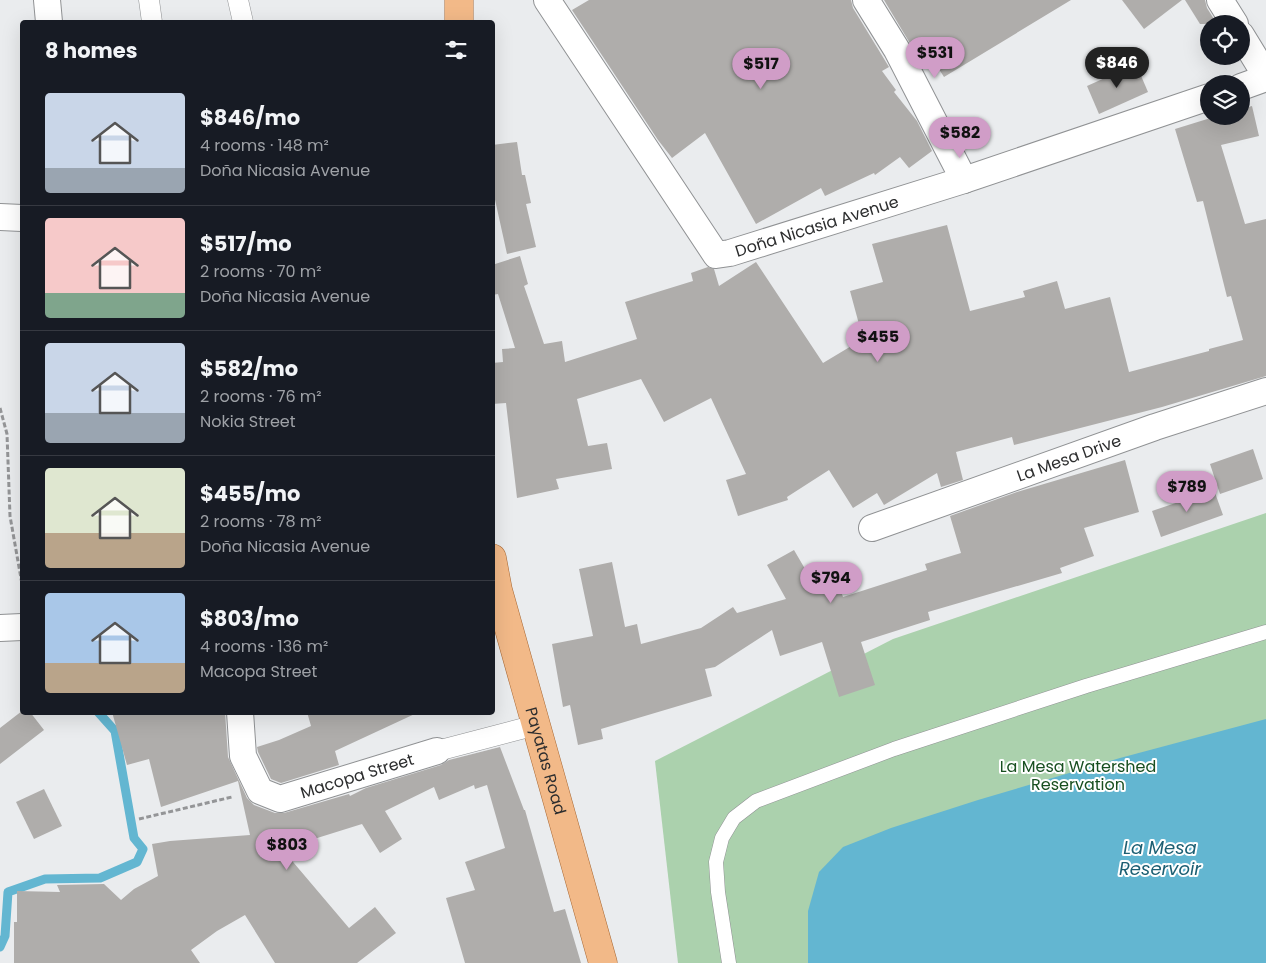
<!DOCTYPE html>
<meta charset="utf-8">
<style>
body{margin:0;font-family:Poppins,sans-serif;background:#20242c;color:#f1f3f6;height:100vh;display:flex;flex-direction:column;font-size:19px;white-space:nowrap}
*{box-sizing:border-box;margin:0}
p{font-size:16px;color:#9ea1a6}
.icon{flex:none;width:28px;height:28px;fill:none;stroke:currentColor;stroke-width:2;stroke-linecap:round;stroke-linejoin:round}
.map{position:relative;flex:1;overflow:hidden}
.details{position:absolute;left:20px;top:20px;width:475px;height:695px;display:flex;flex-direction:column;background:#171b24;border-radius:5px;box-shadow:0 5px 20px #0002}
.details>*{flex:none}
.controls{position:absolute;left:1200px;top:15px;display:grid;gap:10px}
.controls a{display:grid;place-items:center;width:50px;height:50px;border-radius:50%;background:#171b24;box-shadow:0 5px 20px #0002;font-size:25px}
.price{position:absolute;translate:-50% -42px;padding:0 11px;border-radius:18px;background:#d09dc7;color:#111;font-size:16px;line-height:32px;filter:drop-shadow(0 1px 2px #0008)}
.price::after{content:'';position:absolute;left:50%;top:30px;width:15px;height:11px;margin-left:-8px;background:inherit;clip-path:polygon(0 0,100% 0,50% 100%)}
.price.active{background:#222;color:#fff}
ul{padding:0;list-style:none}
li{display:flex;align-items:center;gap:15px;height:125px;padding:0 25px}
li+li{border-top:1px solid #363941}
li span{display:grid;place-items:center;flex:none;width:140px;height:100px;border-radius:5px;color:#555}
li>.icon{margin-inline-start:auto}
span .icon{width:60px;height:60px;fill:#fffc;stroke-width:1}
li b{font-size:21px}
h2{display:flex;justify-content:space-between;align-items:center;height:60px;padding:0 25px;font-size:21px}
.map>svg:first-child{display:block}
.green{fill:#abd1ad}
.water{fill:#63b6d1}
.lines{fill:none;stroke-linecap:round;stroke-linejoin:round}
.stream{stroke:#63b6d1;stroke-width:9}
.building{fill:#afadab}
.service-casing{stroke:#909294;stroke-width:15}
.pedestrian-casing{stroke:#909294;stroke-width:21}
.minor-casing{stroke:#909294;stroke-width:28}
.primary-casing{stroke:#a86935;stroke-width:29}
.path{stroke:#949597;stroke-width:3;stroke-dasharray:5 2.5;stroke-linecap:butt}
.service{stroke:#fff;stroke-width:14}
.pedestrian{stroke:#fff;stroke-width:20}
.minor{stroke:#fff;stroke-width:26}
.primary{stroke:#f2b988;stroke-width:28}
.labels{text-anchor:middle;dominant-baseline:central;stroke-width:4;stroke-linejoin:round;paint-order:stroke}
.street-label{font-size:16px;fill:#2c2d2e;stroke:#fff}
.park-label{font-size:16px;fill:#184f20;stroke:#fff}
.water-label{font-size:18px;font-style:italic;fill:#1c5f73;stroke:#fff}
</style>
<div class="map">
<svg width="1266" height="963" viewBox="0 0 1266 963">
<rect width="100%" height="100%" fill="#eaecee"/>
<path class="green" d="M 1266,513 L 1266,963 L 678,963 L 655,761 L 893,639 Z"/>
<path class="water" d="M 1266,719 L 1266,963 L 808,963 L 808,911 L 819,872 L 843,847 L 891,828 L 978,800 L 1120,758 Z"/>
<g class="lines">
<path class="stream" d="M 0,947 L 5,936 L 8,892 L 45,879 L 100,878 L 137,862 L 143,849 L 134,838 L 115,731 L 98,712"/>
</g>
<g class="building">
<path d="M 589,0 L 851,0 L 853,8 L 889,67 L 882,71 L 896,90 L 894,92 L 917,121 L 932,151 L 909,168 L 900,157 L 875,175 L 874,173 L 825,196 L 821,188 L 756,224 L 705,133 L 672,158 L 658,140 L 572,10 Z"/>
<path d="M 884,0 L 1071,0 L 944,77 L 923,44 L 914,50 Z"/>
<path d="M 1122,0 L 1182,0 L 1144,29 Z"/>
<path d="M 1185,0 L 1205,0 L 1207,8 L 1217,24 L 1200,24 Z"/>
<path d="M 1136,64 L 1148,92 L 1099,114 L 1087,86 Z"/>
<path d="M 1252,106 L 1259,136 L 1221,145 L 1245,224 L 1266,219 L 1266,376 L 1162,407 L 1014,445 L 1012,437 L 956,452 L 963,480 L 941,487 L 937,473 L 884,505 L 877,493 L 853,508 L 829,470 L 787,497 L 788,500 L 738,516 L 726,480 L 746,474 L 711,398 L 664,422 L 641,379 L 577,399 L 588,446 L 607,443 L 612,469 L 556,479 L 559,489 L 517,498 L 506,403 L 492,404 L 492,363 L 503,362 L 502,349 L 515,348 L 498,294 L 492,295 L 492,265 L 520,256 L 528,284 L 524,286 L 544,344 L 562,341 L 565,362 L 637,339 L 625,302 L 693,281 L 691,273 L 708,267 L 714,269 L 719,286 L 756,262 L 823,363 L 863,339 L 850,291 L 883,282 L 872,244 L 947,225 L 970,311 L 1025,297 L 1023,291 L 1057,281 L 1065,309 L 1110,297 L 1129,372 L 1209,351 L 1209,349 L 1243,340 L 1231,296 L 1227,297 L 1203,201 L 1197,202 L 1175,129 L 1217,116 L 1241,116 L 1241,109 Z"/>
<path d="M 517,142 L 522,175 L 525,175 L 531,203 L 526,204 L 536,247 L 507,254 L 492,186 L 492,145 Z"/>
<path d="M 1253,449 L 1263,479 L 1220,494 L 1210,464 Z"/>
<path d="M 1125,460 L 1139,512 L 1084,528 L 1094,556 L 1060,568 L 1062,573 L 928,612 L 930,620 L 861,642 L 875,685 L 839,697 L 822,642 L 780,656 L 772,630 L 715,667 L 705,669 L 712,696 L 601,729 L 603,739 L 578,745 L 570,705 L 563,707 L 552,644 L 593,636 L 579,569 L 612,562 L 625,627 L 637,624 L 641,644 L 701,628 L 733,607 L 737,613 L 786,599 L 767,565 L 794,550 L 815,586 L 837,580 L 843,597 L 927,570 L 925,564 L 961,553 L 950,516 L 1017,492 Z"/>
<path d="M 1214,490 L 1223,515 L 1161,537 L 1152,511 Z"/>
<path d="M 22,711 L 22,712 L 30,712 L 44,730 L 0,764 L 0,728 Z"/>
<path d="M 112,712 L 225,712 L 228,757 L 247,798 L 254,805 L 275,813 L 284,813 L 349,794 L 350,796 L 366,788 L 441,765 L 449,760 L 500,747 L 524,810 L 525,810 L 554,912 L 565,909 L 581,963 L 465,963 L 446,898 L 475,890 L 465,862 L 505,848 L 487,785 L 475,789 L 474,785 L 439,800 L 434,787 L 385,811 L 402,839 L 380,853 L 362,824 L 282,849 L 349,928 L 375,907 L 396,933 L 357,963 L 275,963 L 245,915 L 217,931 L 191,950 L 200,963 L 14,963 L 14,922 L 17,922 L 17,891 L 60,892 L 57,885 L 104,884 L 121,900 L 134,889 L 158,876 L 152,844 L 170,841 L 250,835 L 238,781 L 161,807 L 149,759 L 127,765 Z"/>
<path d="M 307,712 L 419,712 L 335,751 L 339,765 L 281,783 L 271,779 L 258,752 L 257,747 L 279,740 L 311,726 Z"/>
<path d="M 44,789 L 62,826 L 34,839 L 16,802 Z"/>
</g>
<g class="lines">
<defs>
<path id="service" d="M 729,963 L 718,892 L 716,862 L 722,838 L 734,818 L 756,801 L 894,749 L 1086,686 L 1266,632"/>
<g id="pedestrian">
<path d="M 149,0 L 152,22"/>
<path d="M 238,0 L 243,22"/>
<path d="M 437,751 L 536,725"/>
</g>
<g id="minor">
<path d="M 47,0 L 49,22"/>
<path id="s1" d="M 547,0 L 716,255 L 730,253 L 964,180 L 1209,97"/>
<path d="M 866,0 L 897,50 L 964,180"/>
<path d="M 1220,0 L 1235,24"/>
<path d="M 1241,35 L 1266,76"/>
<path d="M 1241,87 L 1266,78"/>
<path d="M 0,217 L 22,218"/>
<path id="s2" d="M 872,528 L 1155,427 L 1266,391"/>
<path d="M 0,628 L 22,627"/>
<path id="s3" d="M 240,712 L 243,756 L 260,791 L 280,799 L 437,751"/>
</g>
<g id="primary">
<path d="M 459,0 L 459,22"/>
<path id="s4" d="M 492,558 L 498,590 L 603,963"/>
</g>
</defs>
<use href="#service" class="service-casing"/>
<use href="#pedestrian" class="pedestrian-casing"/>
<use href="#minor" class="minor-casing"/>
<use href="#primary" class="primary-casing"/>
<g class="path">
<path d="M 0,408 L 7,434 L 10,516 L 22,584"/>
<path d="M 139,819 L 232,797"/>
</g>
<use href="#service" class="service"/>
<use href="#pedestrian" class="pedestrian"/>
<use href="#minor" class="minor"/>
<use href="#primary" class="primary"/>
</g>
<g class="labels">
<g class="street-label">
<text stroke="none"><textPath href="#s1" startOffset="411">Doña Nicasia Avenue</textPath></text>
<text stroke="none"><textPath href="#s2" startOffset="209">La Mesa Drive</textPath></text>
<text stroke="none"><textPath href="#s4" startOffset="210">Payatas Road</textPath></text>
<text stroke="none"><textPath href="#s3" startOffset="185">Macopa Street</textPath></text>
</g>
<g class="park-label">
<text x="1078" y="766">La Mesa Watershed<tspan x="1078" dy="18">Reservation</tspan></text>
</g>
<g class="water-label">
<text x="1160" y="847">La Mesa<tspan x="1160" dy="21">Reservoir</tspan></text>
</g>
</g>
</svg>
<div class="controls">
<a><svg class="icon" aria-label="locate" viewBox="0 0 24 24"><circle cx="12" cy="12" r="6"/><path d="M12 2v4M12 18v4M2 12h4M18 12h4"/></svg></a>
<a><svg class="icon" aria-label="layers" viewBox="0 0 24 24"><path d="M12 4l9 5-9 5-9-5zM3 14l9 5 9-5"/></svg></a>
</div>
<b class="price" style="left:935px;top:79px">$531</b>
<b class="price active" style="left:1117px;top:89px">$846</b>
<b class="price" style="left:761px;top:90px">$517</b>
<b class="price" style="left:960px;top:159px">$582</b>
<b class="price" style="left:878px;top:363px">$455</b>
<b class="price" style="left:1187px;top:513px">$789</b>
<b class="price" style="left:831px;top:604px">$794</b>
<b class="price" style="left:287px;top:871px">$803</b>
<section class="details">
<h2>8 homes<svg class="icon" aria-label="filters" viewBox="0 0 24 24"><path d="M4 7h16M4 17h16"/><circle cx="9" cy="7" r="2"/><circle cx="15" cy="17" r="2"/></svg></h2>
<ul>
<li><span style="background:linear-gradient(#c9d6e8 75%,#9aa5b1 0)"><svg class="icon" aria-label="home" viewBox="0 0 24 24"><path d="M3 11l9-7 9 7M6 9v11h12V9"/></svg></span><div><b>$846/mo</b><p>4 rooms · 148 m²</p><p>Doña Nicasia Avenue</p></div></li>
<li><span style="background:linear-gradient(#f6c9c9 75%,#7fa58c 0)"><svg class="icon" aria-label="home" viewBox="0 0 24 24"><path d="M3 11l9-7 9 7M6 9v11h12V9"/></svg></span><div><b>$517/mo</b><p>2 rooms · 70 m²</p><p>Doña Nicasia Avenue</p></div></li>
<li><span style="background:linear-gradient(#c9d6e8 70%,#9aa5b1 0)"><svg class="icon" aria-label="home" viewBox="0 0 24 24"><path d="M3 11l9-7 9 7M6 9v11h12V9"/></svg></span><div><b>$582/mo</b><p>2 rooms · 76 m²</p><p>Nokia Street</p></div></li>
<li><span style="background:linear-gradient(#dfe7d0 65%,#b9a48a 0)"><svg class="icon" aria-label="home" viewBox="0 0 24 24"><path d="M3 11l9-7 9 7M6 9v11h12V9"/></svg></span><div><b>$455/mo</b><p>2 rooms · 78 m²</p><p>Doña Nicasia Avenue</p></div></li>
<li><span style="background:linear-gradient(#a9c7e8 70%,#b9a48a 0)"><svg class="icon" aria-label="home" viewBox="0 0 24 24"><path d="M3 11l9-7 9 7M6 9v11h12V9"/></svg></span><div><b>$803/mo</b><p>4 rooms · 136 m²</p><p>Macopa Street</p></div></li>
</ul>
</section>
</div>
